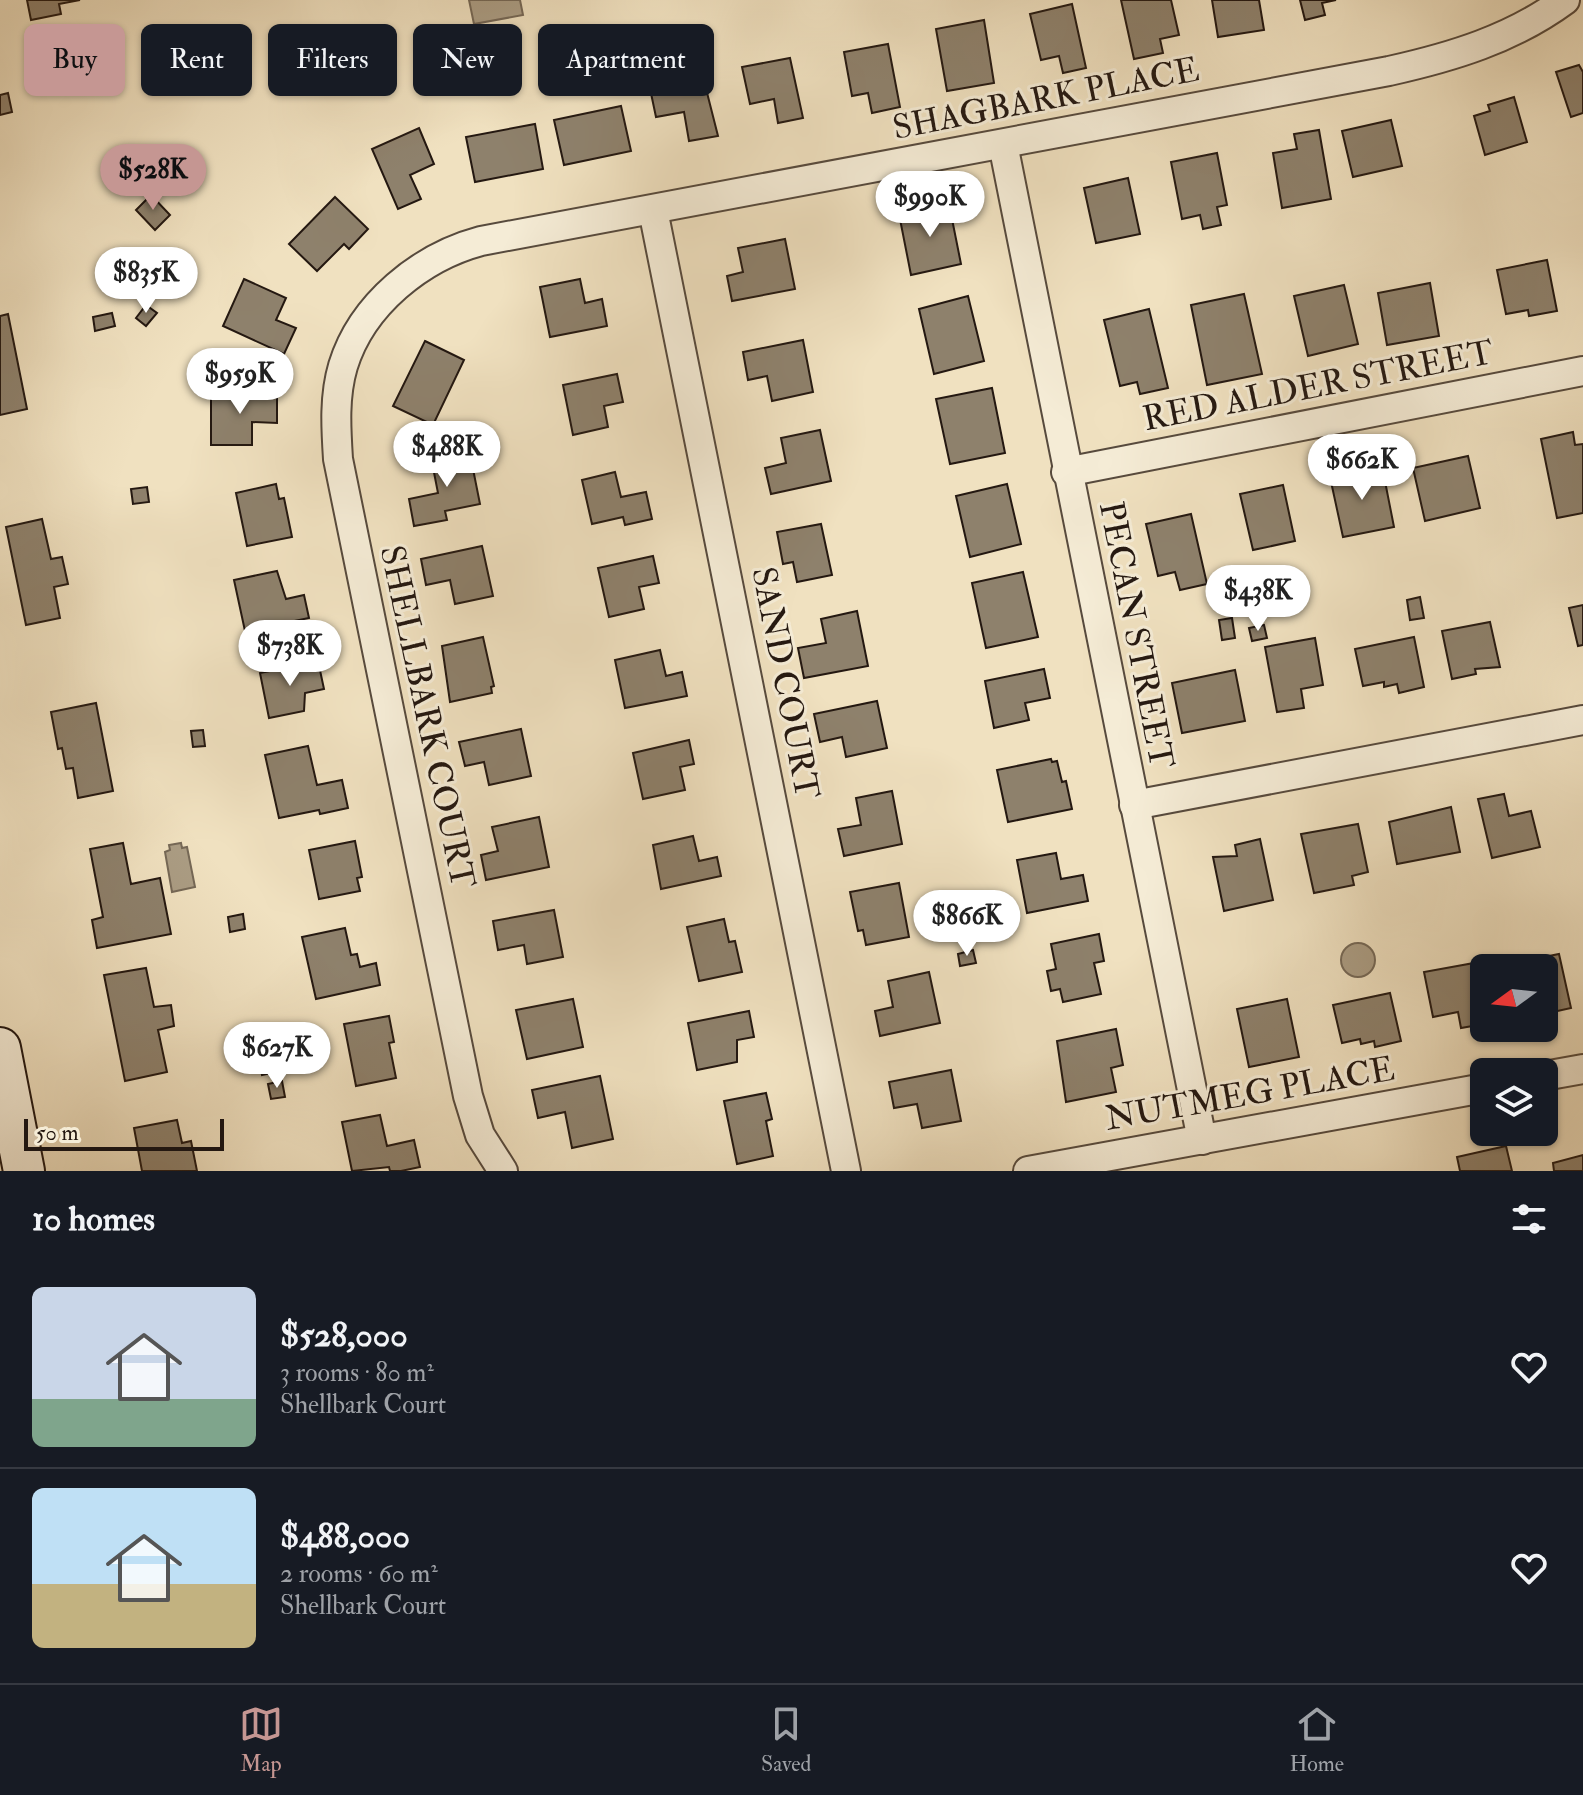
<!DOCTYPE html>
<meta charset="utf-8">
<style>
body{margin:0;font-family:"IM FELL Double Pica",serif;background:#20242c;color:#f1f3f6;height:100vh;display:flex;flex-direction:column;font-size:30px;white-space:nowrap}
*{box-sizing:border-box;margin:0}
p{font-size:26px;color:#9ea1a6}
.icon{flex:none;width:44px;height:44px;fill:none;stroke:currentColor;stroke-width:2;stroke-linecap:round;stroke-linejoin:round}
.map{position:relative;height:1171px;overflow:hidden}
.drawer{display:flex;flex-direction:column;background:#171b24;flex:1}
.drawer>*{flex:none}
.top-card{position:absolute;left:24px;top:24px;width:800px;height:72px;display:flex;gap:16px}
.needle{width:52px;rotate:255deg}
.controls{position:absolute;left:1470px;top:954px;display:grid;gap:16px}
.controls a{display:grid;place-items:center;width:88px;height:88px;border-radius:12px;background:#171b24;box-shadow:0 2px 6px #0004;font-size:40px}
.scale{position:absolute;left:24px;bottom:20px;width:200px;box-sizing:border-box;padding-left:8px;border:4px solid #241811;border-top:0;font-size:22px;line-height:28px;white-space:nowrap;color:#241811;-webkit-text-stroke:6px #f5ecd6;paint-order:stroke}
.price{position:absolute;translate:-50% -68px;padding:0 18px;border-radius:28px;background:#fff;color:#222;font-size:26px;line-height:52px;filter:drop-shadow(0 2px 4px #0008)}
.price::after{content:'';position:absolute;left:50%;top:48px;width:24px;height:18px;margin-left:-12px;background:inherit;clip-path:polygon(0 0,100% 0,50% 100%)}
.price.current{background:#c59692;color:#111}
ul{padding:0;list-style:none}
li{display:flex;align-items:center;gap:24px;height:200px;padding:0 32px}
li+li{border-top:2px solid #363941}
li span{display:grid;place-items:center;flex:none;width:224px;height:160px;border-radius:12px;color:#555}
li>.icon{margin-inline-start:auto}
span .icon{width:96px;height:96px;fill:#fffc;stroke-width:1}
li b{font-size:34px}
h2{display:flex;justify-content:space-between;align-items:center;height:96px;padding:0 32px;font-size:34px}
.chip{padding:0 28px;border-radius:12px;background:#171b24;box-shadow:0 2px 6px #0004;font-size:28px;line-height:72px}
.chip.current{background:#c59692;color:#111}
.tabs{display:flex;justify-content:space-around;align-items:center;height:112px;border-top:2px solid #363941;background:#171b24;font-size:22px;color:#9ea1a6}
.tabs a{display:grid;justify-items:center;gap:4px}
.tabs .current{color:#c59692}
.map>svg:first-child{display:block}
.water{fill:#ab9d84;stroke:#756856;stroke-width:2}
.building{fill:#8e816c;stroke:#241811;stroke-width:2}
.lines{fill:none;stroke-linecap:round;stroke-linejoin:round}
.street-casing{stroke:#574a3d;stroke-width:32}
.secondary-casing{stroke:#241811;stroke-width:44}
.street{stroke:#f5ecd6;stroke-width:28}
.secondary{stroke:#f5ecd6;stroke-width:40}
.labels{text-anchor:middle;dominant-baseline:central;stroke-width:6;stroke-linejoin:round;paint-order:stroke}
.street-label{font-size:34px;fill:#241811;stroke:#f5ecd6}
</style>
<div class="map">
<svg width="1583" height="1171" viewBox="0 0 1583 1171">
<rect width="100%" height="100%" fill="#f0e1c0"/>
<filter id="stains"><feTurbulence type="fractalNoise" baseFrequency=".0025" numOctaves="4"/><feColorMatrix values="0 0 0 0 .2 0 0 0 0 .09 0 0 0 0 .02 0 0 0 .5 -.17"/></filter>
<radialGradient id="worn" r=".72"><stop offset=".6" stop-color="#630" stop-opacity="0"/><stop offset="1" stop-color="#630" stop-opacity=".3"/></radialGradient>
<g class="water">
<path d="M 469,0 L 520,0 L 523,15 L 474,24 Z"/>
<path d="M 181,843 L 182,848 L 187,847 L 195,887 L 172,892 L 165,852 L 170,850 L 169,845 Z"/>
<circle cx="1358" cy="960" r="17"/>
</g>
<g class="building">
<path d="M 27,0 L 80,0 L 59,4 L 61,14 L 31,20 Z"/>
<path d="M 1121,0 L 1171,0 L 1179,35 L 1160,39 L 1163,53 L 1134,59 Z"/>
<path d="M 1212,0 L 1259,0 L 1264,30 L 1218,37 Z"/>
<path d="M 1300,0 L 1336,0 L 1322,3 L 1325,15 L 1305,20 Z"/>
<path d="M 1072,4 L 1086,68 L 1063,73 L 1059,56 L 1041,60 L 1030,14 Z"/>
<path d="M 984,20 L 994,83 L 947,91 L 936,29 Z"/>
<path d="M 888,44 L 900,107 L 872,113 L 868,93 L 852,96 L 844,52 Z"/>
<path d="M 459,50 L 462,69 L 437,73 L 434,54 Z"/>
<path d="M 790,58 L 803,118 L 778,123 L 774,99 L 750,104 L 742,67 Z"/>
<path d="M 1579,65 L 1583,72 L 1583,113 L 1571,117 L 1556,72 Z"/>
<path d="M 282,67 L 284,85 L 275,86 L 272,69 Z"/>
<path d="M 701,69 L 718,136 L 689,141 L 684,112 L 656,117 L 648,79 Z"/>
<path d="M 8,93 L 12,112 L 0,115 L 0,95 Z"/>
<path d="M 1514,97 L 1527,142 L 1485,155 L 1474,116 L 1490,111 L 1488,105 Z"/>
<path d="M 621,106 L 631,151 L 564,165 L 554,120 Z"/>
<path d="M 1391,120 L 1402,166 L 1353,177 L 1342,131 Z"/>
<path d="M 535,124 L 543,169 L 475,182 L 466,137 Z"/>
<path d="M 419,128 L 434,164 L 410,175 L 421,199 L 398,209 L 372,149 Z"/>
<path d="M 1319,130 L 1331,199 L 1282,208 L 1273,153 L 1297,149 L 1294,134 Z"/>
<path d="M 1217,153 L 1227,205 L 1217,207 L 1221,225 L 1203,229 L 1200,215 L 1182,219 L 1171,162 Z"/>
<path d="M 185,162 L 200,179 L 187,191 L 172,174 Z"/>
<path d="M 1128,178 L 1140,234 L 1096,243 L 1084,188 Z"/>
<path d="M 151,195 L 170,215 L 155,230 L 136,210 Z"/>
<path d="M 335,197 L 368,229 L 349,249 L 344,244 L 317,271 L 289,244 Z"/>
<path d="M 949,204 L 961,264 L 911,275 L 899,214 Z"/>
<path d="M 785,239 L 795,289 L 732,301 L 727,276 L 743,272 L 738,248 Z"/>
<path d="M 1547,260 L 1557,311 L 1529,316 L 1528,310 L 1506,314 L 1497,270 Z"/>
<path d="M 244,279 L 286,298 L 276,320 L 296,328 L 284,354 L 223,326 Z"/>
<path d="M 580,279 L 585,303 L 602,299 L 607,326 L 550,337 L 540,287 Z"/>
<path d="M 1430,283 L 1439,336 L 1387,345 L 1378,293 Z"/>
<path d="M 1344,285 L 1358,344 L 1308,356 L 1294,296 Z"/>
<path d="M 1244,294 L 1262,374 L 1207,385 L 1191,305 Z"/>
<path d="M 968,296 L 984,361 L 934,374 L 919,309 Z"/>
<path d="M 146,305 L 157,313 L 146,326 L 136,318 Z"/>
<path d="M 1149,309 L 1168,388 L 1140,394 L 1137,382 L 1120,386 L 1104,320 Z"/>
<path d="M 112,313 L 115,326 L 95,331 L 93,317 Z"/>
<path d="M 8,314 L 27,409 L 0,415 L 0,316 Z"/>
<path d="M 803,340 L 813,392 L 772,401 L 767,376 L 748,380 L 743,352 Z"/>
<path d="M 425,341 L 464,360 L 433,425 L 393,406 Z"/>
<path d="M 617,374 L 623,402 L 604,406 L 608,427 L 573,435 L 563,385 Z"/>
<path d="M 992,388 L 1005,453 L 950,464 L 936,399 Z"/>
<path d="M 211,393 L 277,394 L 277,423 L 252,422 L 252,445 L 211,445 Z"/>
<path d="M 820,430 L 831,481 L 771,494 L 765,468 L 786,463 L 781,438 Z"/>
<path d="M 1573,432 L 1575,445 L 1583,444 L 1583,513 L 1557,518 L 1541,439 Z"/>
<path d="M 469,449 L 480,504 L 445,511 L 447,520 L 414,526 L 409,499 L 438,493 L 431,457 Z"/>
<path d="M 1468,456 L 1480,508 L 1425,521 L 1413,468 Z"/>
<path d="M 1382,466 L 1394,527 L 1343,537 L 1330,477 Z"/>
<path d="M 615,472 L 621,497 L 646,492 L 652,519 L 625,525 L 623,517 L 592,524 L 582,480 Z"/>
<path d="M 276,484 L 279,499 L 284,498 L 292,537 L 247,546 L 236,493 Z"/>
<path d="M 1007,484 L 1021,544 L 970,557 L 956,496 Z"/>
<path d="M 1283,485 L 1295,541 L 1253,550 L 1240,494 Z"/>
<path d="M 147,487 L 149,502 L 133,504 L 131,489 Z"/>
<path d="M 1191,514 L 1207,584 L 1180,590 L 1175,572 L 1158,576 L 1146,524 Z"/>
<path d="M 42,519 L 51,559 L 62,557 L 68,584 L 54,587 L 60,618 L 26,625 L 6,527 Z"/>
<path d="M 821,524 L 832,575 L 797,582 L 793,562 L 783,564 L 777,532 Z"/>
<path d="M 482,546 L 493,596 L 455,604 L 450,580 L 426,585 L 421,559 Z"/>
<path d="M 653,556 L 659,583 L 639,587 L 644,609 L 609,617 L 598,568 Z"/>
<path d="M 277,571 L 286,599 L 304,595 L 309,618 L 245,631 L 234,580 Z"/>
<path d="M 1023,572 L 1038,637 L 986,648 L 972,583 Z"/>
<path d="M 1420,597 L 1424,618 L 1410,620 L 1407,600 Z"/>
<path d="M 1583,605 L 1583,645 L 1578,646 L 1569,608 Z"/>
<path d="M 857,611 L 868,666 L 804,678 L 798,648 L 826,643 L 821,619 Z"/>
<path d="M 1232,618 L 1235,638 L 1222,640 L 1219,620 Z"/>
<path d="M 1490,622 L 1500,667 L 1475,669 L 1476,674 L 1452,679 L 1442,631 Z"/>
<path d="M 1264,625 L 1267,638 L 1252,641 L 1249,628 Z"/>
<path d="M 483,637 L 494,686 L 491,687 L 492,693 L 450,702 L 442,646 Z"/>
<path d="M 1414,637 L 1424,687 L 1399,693 L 1397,684 L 1384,687 L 1384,682 L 1363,686 L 1355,649 Z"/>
<path d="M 1315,638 L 1323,685 L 1301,689 L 1304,708 L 1277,712 L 1265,647 Z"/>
<path d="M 660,650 L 666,676 L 682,672 L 687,696 L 625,708 L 615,660 Z"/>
<path d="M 318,661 L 324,689 L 305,693 L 304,711 L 269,718 L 260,673 Z"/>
<path d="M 1044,669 L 1050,698 L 1025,703 L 1029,720 L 994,728 L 985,681 Z"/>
<path d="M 1235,670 L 1245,721 L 1182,733 L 1172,683 Z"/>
<path d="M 877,701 L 887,748 L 846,757 L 842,737 L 820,742 L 814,714 Z"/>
<path d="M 96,703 L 113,791 L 78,798 L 73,768 L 66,769 L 62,748 L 58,749 L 51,712 Z"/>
<path d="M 521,729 L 531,776 L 489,785 L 484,762 L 465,766 L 459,742 Z"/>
<path d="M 203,730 L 205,746 L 193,747 L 191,731 Z"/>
<path d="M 689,740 L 694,764 L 680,767 L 685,790 L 643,799 L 633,753 Z"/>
<path d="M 308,746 L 317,785 L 342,780 L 348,808 L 320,814 L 319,810 L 279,818 L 265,755 Z"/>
<path d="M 1051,759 L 1052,762 L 1057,761 L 1062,782 L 1066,781 L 1072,809 L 1008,822 L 997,770 Z"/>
<path d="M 892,791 L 902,844 L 844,856 L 838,829 L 861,825 L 856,798 Z"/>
<path d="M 1504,794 L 1509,816 L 1531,811 L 1540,847 L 1492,858 L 1478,799 Z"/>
<path d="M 1451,807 L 1460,852 L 1397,864 L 1389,822 Z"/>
<path d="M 539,817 L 549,867 L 486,880 L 481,855 L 498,851 L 492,827 Z"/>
<path d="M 1358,824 L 1368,872 L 1352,876 L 1354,885 L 1314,893 L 1301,834 Z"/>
<path d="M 693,836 L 699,861 L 717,857 L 721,876 L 661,889 L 653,845 Z"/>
<path d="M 1260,839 L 1273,900 L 1224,911 L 1213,857 L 1237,856 L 1235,845 Z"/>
<path d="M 355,841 L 362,877 L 357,878 L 360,891 L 319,899 L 309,850 Z"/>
<path d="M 123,843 L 131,884 L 160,878 L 171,934 L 97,948 L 92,920 L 103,917 L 90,849 Z"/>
<path d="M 1056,853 L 1061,879 L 1083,875 L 1088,901 L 1027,913 L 1017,860 Z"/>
<path d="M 899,883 L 909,937 L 866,945 L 863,930 L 858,931 L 850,892 Z"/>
<path d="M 554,910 L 563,957 L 527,964 L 524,945 L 498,950 L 493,921 Z"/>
<path d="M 243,914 L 245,929 L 230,932 L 228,917 Z"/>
<path d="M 724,919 L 729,942 L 735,941 L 742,972 L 699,981 L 687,927 Z"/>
<path d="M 345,928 L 351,955 L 357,954 L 360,967 L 376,963 L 380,985 L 316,999 L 302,937 Z"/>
<path d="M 1099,934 L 1104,961 L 1094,963 L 1101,994 L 1063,1002 L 1060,989 L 1051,991 L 1047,971 L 1056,969 L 1051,944 Z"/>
<path d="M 973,950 L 976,963 L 960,966 L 958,954 Z"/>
<path d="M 1559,954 L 1571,1008 L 1544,1014 L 1544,968 L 1515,968 L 1514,963 Z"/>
<path d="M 1474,963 L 1484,1024 L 1461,1028 L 1458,1012 L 1433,1017 L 1424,972 Z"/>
<path d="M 146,968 L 154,1007 L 171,1005 L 174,1026 L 158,1030 L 167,1072 L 125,1081 L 104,975 Z"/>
<path d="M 929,972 L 940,1023 L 880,1036 L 875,1011 L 893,1007 L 888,981 Z"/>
<path d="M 1390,993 L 1401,1041 L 1375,1047 L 1374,1041 L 1361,1044 L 1360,1039 L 1342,1043 L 1333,1005 Z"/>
<path d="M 573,999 L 583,1047 L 527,1059 L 516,1010 Z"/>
<path d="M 1287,999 L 1299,1057 L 1249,1067 L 1237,1009 Z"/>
<path d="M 749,1011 L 754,1037 L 737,1040 L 737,1062 L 697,1070 L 688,1023 Z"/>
<path d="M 389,1016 L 394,1042 L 389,1043 L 396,1078 L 356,1086 L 344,1024 Z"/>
<path d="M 1116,1029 L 1123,1065 L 1111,1068 L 1116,1092 L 1066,1102 L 1057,1041 Z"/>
<path d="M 277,1056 L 280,1071 L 262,1075 L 259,1061 Z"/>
<path d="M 951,1070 L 961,1121 L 922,1128 L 917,1104 L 894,1108 L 889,1082 Z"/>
<path d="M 600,1076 L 613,1139 L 572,1148 L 565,1112 L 538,1118 L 532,1090 Z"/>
<path d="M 282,1081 L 285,1097 L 271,1099 L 268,1084 Z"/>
<path d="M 766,1093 L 772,1119 L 766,1121 L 773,1156 L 737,1164 L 724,1101 Z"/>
<path d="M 380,1115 L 387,1146 L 414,1140 L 420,1167 L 401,1171 L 390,1171 L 389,1167 L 352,1171 L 342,1122 Z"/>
<path d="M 177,1120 L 182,1143 L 191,1141 L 197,1171 L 142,1171 L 134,1128 Z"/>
<path d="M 1506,1146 L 1512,1171 L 1460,1171 L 1457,1157 Z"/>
<path d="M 1583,1155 L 1583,1171 L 1554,1171 L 1553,1163 Z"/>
</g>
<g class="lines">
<defs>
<g id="street">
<path d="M 1003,144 L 1202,1140"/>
<path d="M 653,210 L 846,1171"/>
<path d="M 1066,472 L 1583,371"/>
<path d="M 1134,805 L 1583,720"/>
<path d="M 1544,1076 L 1583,1069"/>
<path d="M 503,1171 L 480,1135 L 468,1096 L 338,459 C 336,428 334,396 343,366 C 362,304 421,257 481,241 L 1389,71 C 1452,57 1512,39 1565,0"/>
<path d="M 1028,1171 L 1484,1088"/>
</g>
<path id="secondary" d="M 0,1048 L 24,1171"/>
</defs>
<use href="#street" class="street-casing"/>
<use href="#secondary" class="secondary-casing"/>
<use href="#street" class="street"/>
<use href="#secondary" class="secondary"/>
</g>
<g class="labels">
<g class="street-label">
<text transform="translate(1046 99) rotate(-11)">SHAGBARK PLACE</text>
<text transform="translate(1318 386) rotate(-11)">RED ALDER STREET</text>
<text transform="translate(1136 635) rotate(79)">PECAN STREET</text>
<text transform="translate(785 683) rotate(79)">SAND COURT</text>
<text transform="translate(427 717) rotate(78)">SHELLBARK COURT</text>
<text transform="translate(1250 1094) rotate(-10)">NUTMEG PLACE</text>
</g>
</g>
<rect width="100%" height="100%" filter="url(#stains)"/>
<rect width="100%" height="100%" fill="url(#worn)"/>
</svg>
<div class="controls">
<a><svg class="needle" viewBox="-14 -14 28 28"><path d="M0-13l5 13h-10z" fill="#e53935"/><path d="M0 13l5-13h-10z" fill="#9ea1a6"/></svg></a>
<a><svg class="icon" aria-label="layers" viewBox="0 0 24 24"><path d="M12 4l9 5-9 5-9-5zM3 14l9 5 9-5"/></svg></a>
</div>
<div class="scale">50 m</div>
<b class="price current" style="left:153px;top:212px">$528K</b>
<b class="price" style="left:930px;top:239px">$990K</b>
<b class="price" style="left:146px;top:315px">$835K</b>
<b class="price" style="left:240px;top:416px">$959K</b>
<b class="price" style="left:447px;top:489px">$488K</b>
<b class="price" style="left:1362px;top:502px">$662K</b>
<b class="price" style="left:1258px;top:633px">$438K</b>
<b class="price" style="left:290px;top:688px">$738K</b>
<b class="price" style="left:967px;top:958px">$866K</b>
<b class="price" style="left:277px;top:1090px">$627K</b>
<div class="top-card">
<a class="chip current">Buy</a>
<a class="chip">Rent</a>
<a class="chip">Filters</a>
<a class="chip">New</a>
<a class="chip">Apartment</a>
</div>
</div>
<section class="drawer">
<h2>10 homes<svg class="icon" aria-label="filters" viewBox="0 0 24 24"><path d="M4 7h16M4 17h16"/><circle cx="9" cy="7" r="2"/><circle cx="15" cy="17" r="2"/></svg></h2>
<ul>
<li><span style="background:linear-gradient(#c9d6e8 70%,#7fa58c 0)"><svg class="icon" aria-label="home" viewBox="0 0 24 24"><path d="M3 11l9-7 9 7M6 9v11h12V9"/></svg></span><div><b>$528,000</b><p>3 rooms · 80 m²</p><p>Shellbark Court</p></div><svg class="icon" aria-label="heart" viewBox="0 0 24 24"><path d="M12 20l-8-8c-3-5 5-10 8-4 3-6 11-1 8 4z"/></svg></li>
<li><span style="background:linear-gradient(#bfe0f5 60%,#c2b280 0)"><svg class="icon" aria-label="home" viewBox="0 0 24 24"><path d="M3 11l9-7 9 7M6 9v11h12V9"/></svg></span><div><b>$488,000</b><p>2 rooms · 60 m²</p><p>Shellbark Court</p></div><svg class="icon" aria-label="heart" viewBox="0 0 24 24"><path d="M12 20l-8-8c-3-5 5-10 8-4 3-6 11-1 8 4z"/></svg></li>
</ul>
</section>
<nav class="tabs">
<a class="current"><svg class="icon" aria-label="map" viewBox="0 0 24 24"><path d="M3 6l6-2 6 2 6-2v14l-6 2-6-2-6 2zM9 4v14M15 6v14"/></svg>Map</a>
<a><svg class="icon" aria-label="saved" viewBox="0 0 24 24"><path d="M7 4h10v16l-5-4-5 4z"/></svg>Saved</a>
<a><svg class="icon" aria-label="home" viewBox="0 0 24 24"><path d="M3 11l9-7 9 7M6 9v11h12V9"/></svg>Home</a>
</nav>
